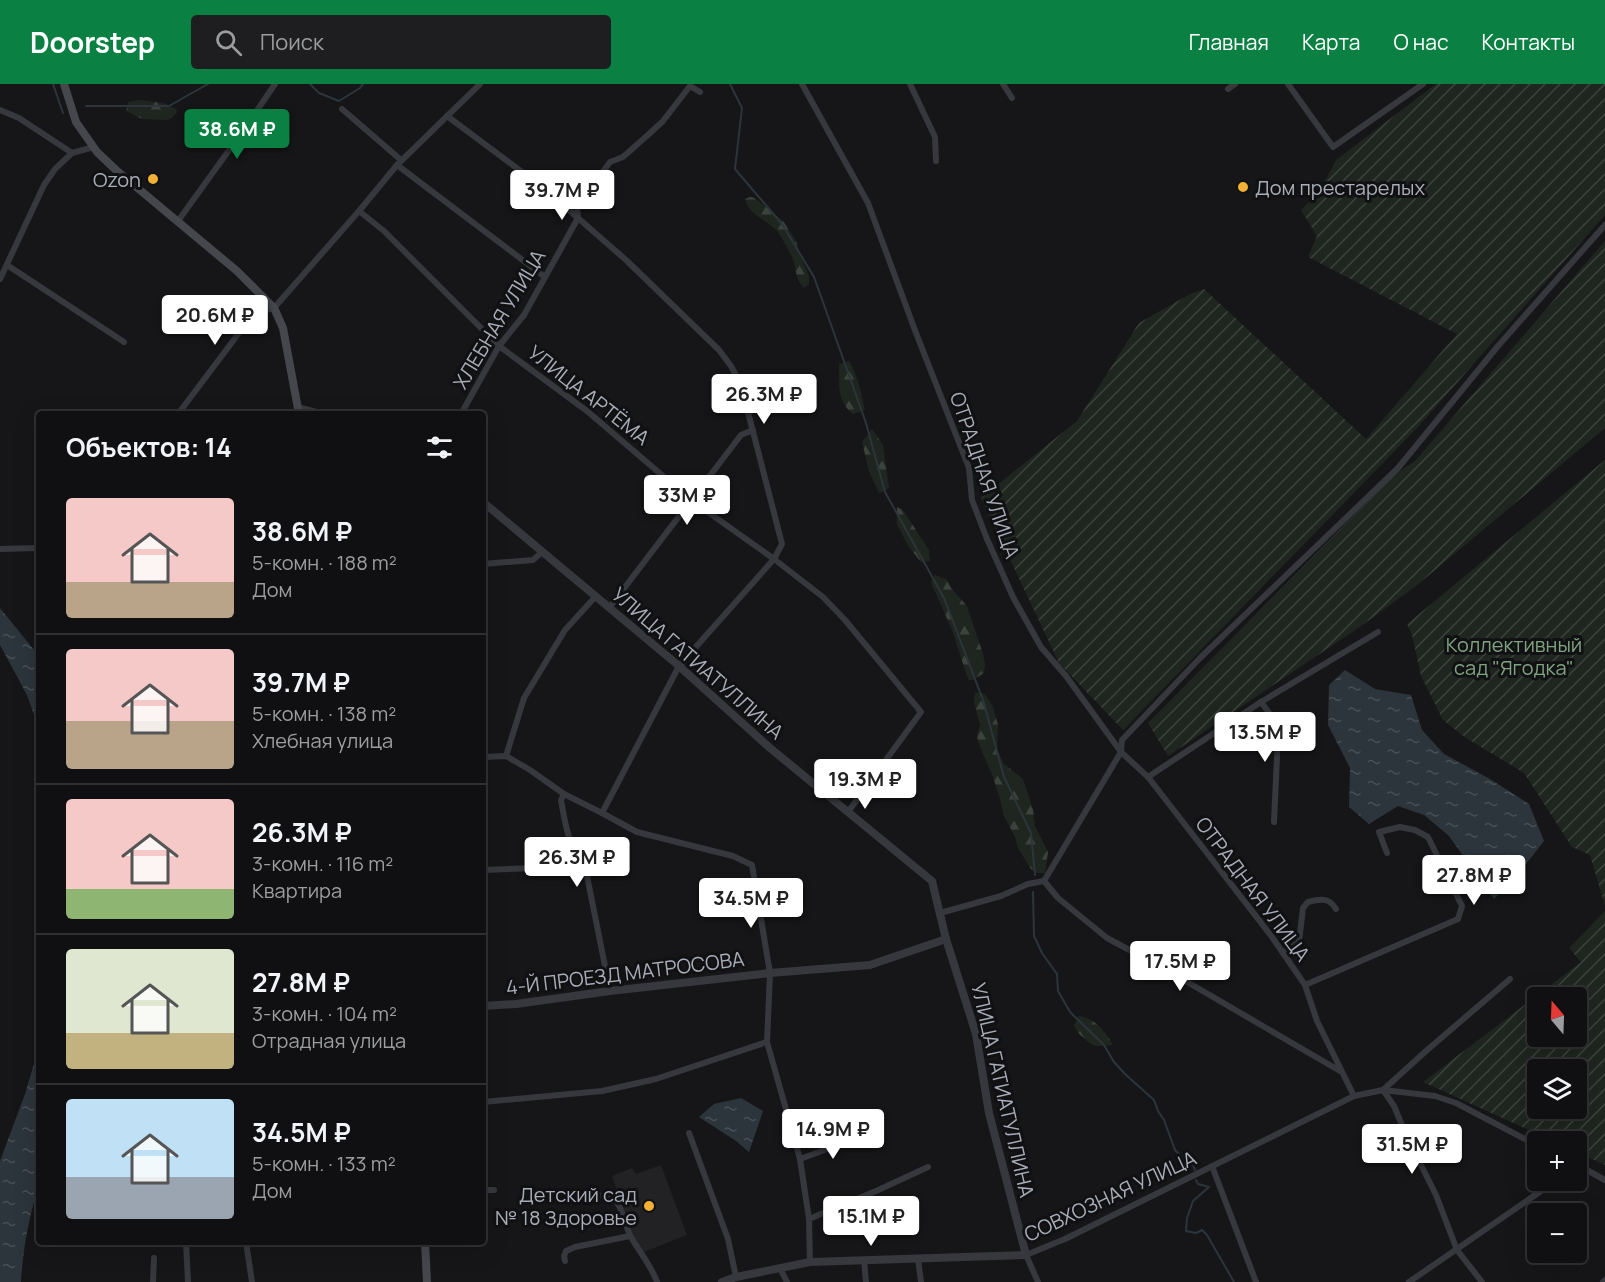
<!DOCTYPE html>
<html lang="ru">
<meta charset="utf-8">
<style>
body{margin:0;font-family:Manrope,sans-serif;background:#1e1e20;color:#f1f3f6;height:100vh;display:flex;flex-direction:column;font-size:22px;white-space:nowrap}
*{box-sizing:border-box;margin:0}
p{font-size:20px;color:#9c9d9f}
.icon{flex:none;width:33px;height:33px;fill:none;stroke:currentColor;stroke-width:2;stroke-linecap:round;stroke-linejoin:round}
.map{position:relative;flex:1;overflow:hidden}
.drawer{position:absolute;left:36px;top:327px;width:450px;height:834px;display:flex;flex-direction:column;background:#101012;border-radius:6px;box-shadow:0 6px 24px #0002,0 0 0 2px #303032}
.drawer>*{flex:none}
.needle{width:39px;rotate:341deg}
.fabs{position:absolute;left:1527px;top:903px;display:grid;gap:12px}
.fabs a{display:grid;place-items:center;width:60px;height:60px;border-radius:6px;background:#101012;box-shadow:0 6px 24px #0002,0 0 0 2px #303032;font-size:30px}
.price{position:absolute;translate:-50% -51px;padding:0 14px;border-radius:6px;background:#fff;color:#222;font-size:20px;line-height:39px;filter:drop-shadow(0 2px 3px #0008)}
.price::after{content:'';position:absolute;left:50%;top:36px;width:18px;height:14px;margin-left:-9px;background:inherit;clip-path:polygon(0 0,100% 0,50% 100%)}
.price.active{background:#0b8043;color:#fff}
ul{padding:0;list-style:none}
li{display:flex;align-items:center;gap:18px;height:150px;padding:0 30px}
li+li{border-top:2px solid #303032}
li span{display:grid;place-items:center;flex:none;width:168px;height:120px;border-radius:6px;color:#555}
li>.icon{margin-inline-start:auto}
span .icon{width:72px;height:72px;fill:#fffc;stroke-width:1}
li b{font-size:26px}
h2{display:flex;justify-content:space-between;align-items:center;height:72px;padding:0 30px;font-size:26px}
header{display:flex;align-items:center;gap:36px;box-sizing:border-box;height:84px;padding:0 30px;background:#0b8043;color:#fff}
header strong{font-size:28px}
nav{display:flex;gap:33px;margin-inline-start:auto;font-size:21px}
.search{width:420px;height:54px;background:#1e1e20;display:flex;align-items:center;gap:15px;box-sizing:border-box;padding:0 21px;border-radius:6px;color:#9c9d9f;font-size:22px}
.map>svg:first-child{display:block}
.built{fill:#222225}
.forest{fill:url(#forest-firs)}
.garden{fill:url(#garden-furrows);fill-rule:evenodd}
.water{fill:url(#water-ripples)}
.lines{fill:none;stroke-linecap:round;stroke-linejoin:round}
.stream{stroke:#2c353c;stroke-width:2}
.minor{stroke:#37383d;stroke-width:6}
.tertiary{stroke:#37383d;stroke-width:8}
.secondary{stroke:#45474d;stroke-width:8}
.poi-dot{fill:#f2b134;stroke:#111113;stroke-width:2}
.labels{text-anchor:middle;dominant-baseline:central;stroke-width:6;stroke-linejoin:round;paint-order:stroke}
.poi-label{font-size:20px;fill:#a8adb8;stroke:#111113;text-anchor:end}
.street-label{font-size:20px;fill:#a8adb8;stroke:#111113}
.park-label{font-size:20px;fill:#7fa381;stroke:#111113}
</style>
<header>
<strong>Doorstep</strong>
<div class="search"><svg class="icon" aria-label="search" viewBox="0 0 24 24"><circle cx="10" cy="10" r="6"/><path d="M15 15l6 6"/></svg>Поиск</div>
<nav><a>Главная</a><a>Карта</a><a>О нас</a><a>Контакты</a></nav>
</header>
<div class="map">
<svg width="1605" height="1198" viewBox="0 0 1605 1198">
<defs>
<pattern id="forest-firs" width="22" height="20" patternUnits="userSpaceOnUse" patternTransform="scale(1.5)"><rect width="22" height="20" fill="#1e261f"/><path d="M5 1l3.5 6h-7zM16 11l3.5 6h-7z" fill="#3c433d"/></pattern>
<pattern id="garden-furrows" width="10" height="10" patternUnits="userSpaceOnUse" patternTransform="scale(1.5)"><rect width="10" height="10" fill="#1e261f"/><path d="M-1 1l2-2M0 10L10 0M9 11l2-2" fill="none" stroke="#3c433d"/></pattern>
<pattern id="water-ripples" width="26" height="14" patternUnits="userSpaceOnUse" patternTransform="scale(1.5)"><rect width="26" height="14" fill="#2c353c"/><path d="M2 4q2-2 4 0t4 0M15 11q2-2 4 0t4 0" fill="none" stroke="#485056"/></pattern>
</defs>
<rect width="100%" height="100%" fill="#161618"/>
<path class="built" d="M 661,1081 L 687,1151 L 639,1170 L 612,1092 L 632,1084 L 636,1090 Z"/>
<g class="forest">
<path d="M 139,16 L 163,19 L 176,25 L 177,29 L 168,36 L 142,35 L 126,27 L 128,18 Z"/>
<path d="M 750,113 L 755,114 L 784,138 L 796,157 L 802,176 L 809,192 L 809,200 L 804,204 C 794,193 797,185 792,173 C 789,166 782,154 778,148 C 768,136 748,131 745,115 Z"/>
<path d="M 849,277 C 858,292 861,309 865,326 L 853,330 C 836,316 840,301 839,280 Z"/>
<path d="M 872,345 L 883,361 L 889,404 L 879,409 L 869,387 L 862,358 Z"/>
<path d="M 897,423 L 903,426 L 929,466 L 930,477 L 921,478 L 908,462 L 897,440 Z"/>
<path d="M 935,491 L 946,495 L 951,504 L 967,522 L 983,570 L 985,580 L 984,589 L 973,596 L 969,596 L 967,592 L 952,546 L 933,503 L 931,498 Z"/>
<path d="M 975,608 L 985,610 L 993,623 L 998,641 L 997,666 L 1004,680 L 1023,695 L 1033,725 L 1035,742 L 1048,768 L 1045,789 L 1038,789 L 1031,785 L 1018,764 L 1015,753 L 1004,732 L 1000,715 L 993,693 L 978,658 L 977,651 L 980,641 L 974,618 Z"/>
<path d="M 1079,932 C 1096,935 1105,947 1113,961 C 1099,962 1094,965 1084,954 C 1079,950 1076,947 1074,941 Z"/>
</g>
<g class="garden">
<path d="M 1436,0 L 1605,0 L 1605,131 L 1418,343 L 1123,646 L 1059,579 L 981,414 L 1077,337 L 1139,239 L 1190,210 L 1204,205 L 1366,355 L 1457,250 L 1308,173 L 1317,152 L 1301,126 L 1320,107 L 1336,76 Z"/>
<path d="M 1605,157 L 1605,344 L 1416,502 L 1361,542 L 1168,672 L 1148,639 L 1394,391 L 1415,377 Z"/>
<path d="M 1605,376 L 1605,822 L 1590,771 L 1572,763 L 1524,689 L 1466,654 L 1443,636 L 1421,592 L 1412,551 L 1407,540 Z"/>
<path d="M 1605,827 L 1605,1081 L 1577,1068 L 1576,1058 L 1553,1057 L 1423,998 L 1581,878 L 1569,864 ZM 1538,914 L 1576,914 L 1576,952 L 1538,952 ZM 1538,986 L 1576,986 L 1576,1024 L 1538,1024 Z"/>
</g>
<g class="water">
<path d="M 0,524 L 39,572 L 39,645 L 27,611 L 0,561 Z"/>
<path d="M 1345,586 L 1375,605 L 1411,611 L 1422,646 L 1444,670 L 1490,695 L 1529,720 L 1544,757 L 1515,794 L 1494,815 L 1449,752 L 1424,731 L 1398,722 L 1369,740 L 1349,723 L 1350,684 L 1328,641 L 1329,601 Z"/>
<path d="M 39,963 L 39,1100 C 29,1134 23,1163 21,1198 L 0,1198 L 0,1077 L 25,1010 Z"/>
<path d="M 741,1014 L 763,1027 L 749,1068 L 736,1057 L 699,1033 L 714,1020 Z"/>
</g>
<g class="lines">
<g class="stream">
<path d="M 53,0 L 63,29"/>
<path d="M 310,0 L 319,9 L 339,17 L 360,4 L 363,0"/>
<path d="M 730,0 L 742,24 L 735,85 L 782,140 L 814,193 L 866,339 L 885,408 L 944,514 L 983,616 L 1004,693 L 1031,749 L 1035,791"/>
<path d="M 86,22 L 169,22 L 208,0"/>
<path d="M 1033,808 L 1034,852 L 1042,869 L 1057,890 L 1058,907 L 1070,928 L 1104,961 L 1114,978 L 1125,990 L 1154,1016 L 1158,1027 L 1164,1036 L 1175,1066 L 1189,1080 L 1193,1081 L 1195,1086"/>
<path d="M 1196,1096 L 1198,1100 L 1209,1103 L 1193,1117 L 1187,1134 L 1186,1147 L 1196,1149 L 1202,1146 L 1207,1151 L 1234,1198"/>
</g>
<g class="minor">
<path d="M 802,0 L 868,119 L 916,249 L 969,384 L 972,416 L 987,455 L 1013,513 L 1041,563 L 1066,592 L 1121,668 L 1148,693 L 1272,853 L 1305,901 L 1317,937 L 1354,1012"/>
<path d="M 910,0 L 935,53 L 936,77"/>
<path d="M 1003,0 L 1012,14"/>
<path d="M 1288,0 L 1333,63 L 1423,0"/>
<path d="M 1228,5 L 1235,0"/>
<path d="M 342,25 L 401,76"/>
<path d="M 0,26 L 19,34 L 72,69 L 94,63"/>
<path d="M 447,32 L 546,106 L 626,176 L 719,266 L 731,282 L 741,301 L 782,460 L 774,475 L 679,582 L 602,729"/>
<path d="M 397,81 L 545,193"/>
<path d="M 359,127 L 384,147 L 499,262 L 587,327 L 691,416 L 774,475 L 823,513 L 845,536 L 921,628 L 848,728"/>
<path d="M 178,137 L 245,44 L 275,0"/>
<path d="M 7,181 L 124,258"/>
<path d="M 0,195 L 44,101 L 55,85 L 72,69"/>
<path d="M 178,330 L 245,241 L 265,226 L 274,224 L 359,127 L 397,81 L 480,0"/>
<path d="M 461,330 L 499,262 L 524,231 L 578,134 L 577,123 L 610,78 L 623,73 L 649,50 L 663,37 L 690,2 L 700,8"/>
<path d="M 0,465 L 39,464"/>
<path d="M 483,480 L 533,476 L 542,468"/>
<path d="M 609,524 L 741,351 L 753,346"/>
<path d="M 1261,618 L 1276,638 L 1278,651 L 1274,738"/>
<path d="M 506,672 L 524,614 L 565,546 L 596,512"/>
<path d="M 483,673 L 506,672 L 530,686 L 564,710 L 602,729 L 637,748 L 733,772 L 752,781 L 770,889 L 767,958 L 800,1075 L 809,1135 L 810,1178"/>
<path d="M 1148,693 L 1261,618 L 1378,548"/>
<path d="M 564,710 L 561,716 C 565,740 569,764 585,782 L 610,907"/>
<path d="M 483,786 L 559,783 L 576,772"/>
<path d="M 1044,797 L 1058,814 L 1107,854 L 1165,885 L 1340,987"/>
<path d="M 940,829 L 1001,812 L 1028,800 L 1044,797 L 1121,668 L 1122,656 L 1200,574 L 1398,384 L 1498,262 L 1605,141"/>
<path d="M 1283,869 L 1299,858 L 1303,824 L 1308,818 C 1320,815 1329,813 1336,825"/>
<path d="M 1305,901 L 1458,835 L 1462,822 L 1428,753 L 1415,746 L 1400,743 L 1379,748 L 1387,769"/>
<path d="M 483,1018 L 602,1007 L 656,995 L 767,958"/>
<path d="M 689,1049 L 728,1155 L 736,1193"/>
<path d="M 800,1075 L 857,1054"/>
<path d="M 1576,1080 L 1605,1096"/>
<path d="M 1212,1082 L 1256,1198"/>
<path d="M 483,1106 L 494,1106"/>
<path d="M 568,1113 L 611,1111 C 624,1124 623,1138 631,1153 C 640,1169 651,1181 657,1198"/>
<path d="M 809,1135 L 876,1107 L 928,1083"/>
<path d="M 186,1158 L 188,1198"/>
<path d="M 246,1158 L 252,1198"/>
<path d="M 918,1175 L 921,1198"/>
<path d="M 864,1176 L 866,1198"/>
<path d="M 565,1177 L 564,1172 L 566,1167 L 575,1163 L 630,1152"/>
<path d="M 780,1184 L 787,1198"/>
<path d="M 153,1198 L 154,1174"/>
<path d="M 1038,1198 L 1026,1171 L 1065,1155 L 1354,1012 L 1383,1006 L 1435,1012 L 1456,1019 L 1538,1062"/>
<path d="M 1409,1198 L 1557,1096"/>
<path d="M 1482,1198 L 1457,1166 L 1436,1111 L 1406,1051 L 1394,1022 L 1383,1006 L 1426,967 L 1510,895"/>
<path d="M 1603,1198 L 1605,1196"/>
</g>
<g class="tertiary">
<path d="M 298,324 L 321,330"/>
<path d="M 483,418 L 679,582 L 770,664 L 932,797 L 946,855 L 976,950 L 989,1029 L 1026,1171 L 810,1178 L 736,1193 L 722,1198"/>
<path d="M 483,922 L 516,920 L 610,907 L 770,889 L 870,881 L 946,855"/>
</g>
<g class="secondary">
<path d="M 64,0 L 76,38 L 97,68 L 116,86 L 237,187 L 274,224 L 283,244 L 299,330"/>
<path d="M 425,1158 L 427,1198"/>
</g>
</g>
<g class="poi-dot">
<circle cx="153" cy="95" r="6"/>
<circle cx="1243" cy="103" r="6"/>
<circle cx="649" cy="1122" r="6"/>
</g>
<g class="labels">
<g class="poi-label">
<text x="141" y="95">Ozon</text>
<text x="1255" y="103" text-anchor="start">Дом престарелых</text>
<text x="637" y="1110">Детский сад<tspan x="637" dy="23">№ 18 Здоровье</tspan></text>
</g>
<g class="street-label">
<text transform="translate(499 235) rotate(-59)">ХЛЕБНАЯ УЛИЦА</text>
<text transform="translate(589 311) rotate(38)">УЛИЦА АРТЁМА</text>
<text transform="translate(985 391) rotate(71)">ОТРАДНАЯ УЛИЦА</text>
<text transform="translate(698 579) rotate(41)">УЛИЦА ГАТИАТУЛЛИНА</text>
<text transform="translate(1253 805) rotate(53)">ОТРАДНАЯ УЛИЦА</text>
<text transform="translate(625 889) rotate(-7)">4-Й ПРОЕЗД МАТРОСОВА</text>
<text transform="translate(1003 1006) rotate(77)">УЛИЦА ГАТИАТУЛЛИНА</text>
<text transform="translate(1110 1112) rotate(-25)">СОВХОЗНАЯ УЛИЦА</text>
</g>
<g class="park-label">
<text x="1514" y="560">Коллективный<tspan x="1514" dy="23">сад "Ягодка"</tspan></text>
</g>
</g>
</svg>
<div class="fabs">
<a><svg class="needle" viewBox="-14 -14 28 28"><path d="M0-13l5 13h-10z" fill="#e53935"/><path d="M0 13l5-13h-10z" fill="#9c9d9f"/></svg></a>
<a><svg class="icon" aria-label="layers" viewBox="0 0 24 24"><path d="M12 4l9 5-9 5-9-5zM3 14l9 5 9-5"/></svg></a>
<a>+</a>
<a>−</a>
</div>
<b class="price active" style="left:237px;top:76px">38.6M ₽</b>
<b class="price" style="left:562px;top:137px">39.7M ₽</b>
<b class="price" style="left:215px;top:262px">20.6M ₽</b>
<b class="price" style="left:764px;top:341px">26.3M ₽</b>
<b class="price" style="left:687px;top:442px">33M ₽</b>
<b class="price" style="left:1265px;top:679px">13.5M ₽</b>
<b class="price" style="left:865px;top:726px">19.3M ₽</b>
<b class="price" style="left:577px;top:804px">26.3M ₽</b>
<b class="price" style="left:1474px;top:822px">27.8M ₽</b>
<b class="price" style="left:751px;top:845px">34.5M ₽</b>
<b class="price" style="left:1180px;top:908px">17.5M ₽</b>
<b class="price" style="left:833px;top:1076px">14.9M ₽</b>
<b class="price" style="left:1412px;top:1091px">31.5M ₽</b>
<b class="price" style="left:871px;top:1163px">15.1M ₽</b>
<section class="drawer">
<h2>Объектов: 14<svg class="icon" aria-label="filters" viewBox="0 0 24 24"><path d="M4 7h16M4 17h16"/><circle cx="9" cy="7" r="2"/><circle cx="15" cy="17" r="2"/></svg></h2>
<ul>
<li><span style="background:linear-gradient(#f6c9c9 70%,#b9a48a 0)"><svg class="icon" aria-label="home" viewBox="0 0 24 24"><path d="M3 11l9-7 9 7M6 9v11h12V9"/></svg></span><div><b>38.6M ₽</b><p>5-комн. · 188 m²</p><p>Дом</p></div></li>
<li><span style="background:linear-gradient(#f6c9c9 60%,#b9a48a 0)"><svg class="icon" aria-label="home" viewBox="0 0 24 24"><path d="M3 11l9-7 9 7M6 9v11h12V9"/></svg></span><div><b>39.7M ₽</b><p>5-комн. · 138 m²</p><p>Хлебная улица</p></div></li>
<li><span style="background:linear-gradient(#f6c9c9 75%,#8fb573 0)"><svg class="icon" aria-label="home" viewBox="0 0 24 24"><path d="M3 11l9-7 9 7M6 9v11h12V9"/></svg></span><div><b>26.3M ₽</b><p>3-комн. · 116 m²</p><p>Квартира</p></div></li>
<li><span style="background:linear-gradient(#dfe7d0 70%,#c2b280 0)"><svg class="icon" aria-label="home" viewBox="0 0 24 24"><path d="M3 11l9-7 9 7M6 9v11h12V9"/></svg></span><div><b>27.8M ₽</b><p>3-комн. · 104 m²</p><p>Отрадная улица</p></div></li>
<li><span style="background:linear-gradient(#bfe0f5 65%,#9aa5b1 0)"><svg class="icon" aria-label="home" viewBox="0 0 24 24"><path d="M3 11l9-7 9 7M6 9v11h12V9"/></svg></span><div><b>34.5M ₽</b><p>5-комн. · 133 m²</p><p>Дом</p></div></li>
</ul>
</section>
</div>
